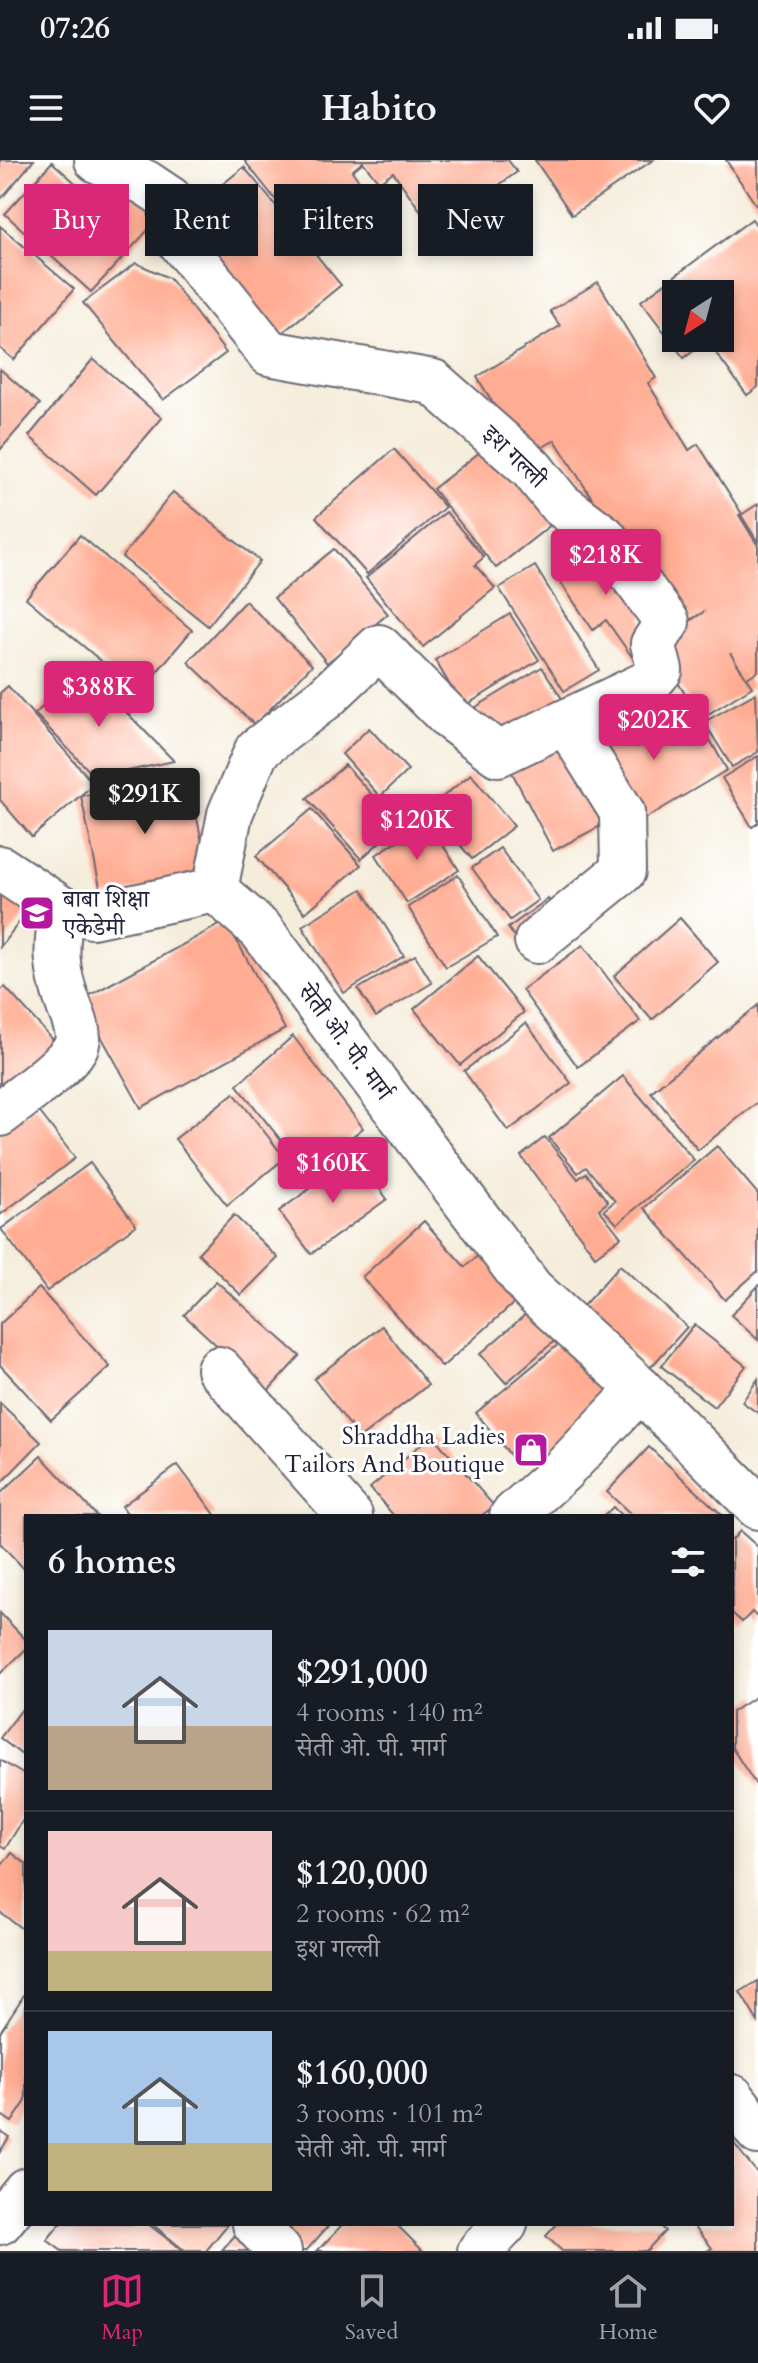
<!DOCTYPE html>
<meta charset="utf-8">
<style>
body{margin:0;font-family:Cardo,"Noto Serif Devanagari",serif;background:#242831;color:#f1f3f6;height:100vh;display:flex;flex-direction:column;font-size:30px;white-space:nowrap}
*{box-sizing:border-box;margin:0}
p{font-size:26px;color:#9ea1a6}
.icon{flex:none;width:44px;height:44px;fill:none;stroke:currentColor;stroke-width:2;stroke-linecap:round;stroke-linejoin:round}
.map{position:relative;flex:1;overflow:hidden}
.sheet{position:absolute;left:24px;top:1354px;width:710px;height:712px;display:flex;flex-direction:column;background:#171b24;border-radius:0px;box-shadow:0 4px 12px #0003}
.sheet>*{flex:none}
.hud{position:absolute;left:24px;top:24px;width:710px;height:72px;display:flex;gap:16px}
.needle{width:52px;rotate:216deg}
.fabs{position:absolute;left:662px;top:120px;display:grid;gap:16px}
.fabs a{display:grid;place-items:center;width:72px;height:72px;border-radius:0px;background:#171b24;box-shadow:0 4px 12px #0003;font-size:40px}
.price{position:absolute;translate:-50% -68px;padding:0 18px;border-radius:8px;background:#db2777;color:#fff;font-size:26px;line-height:52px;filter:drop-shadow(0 2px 4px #0008)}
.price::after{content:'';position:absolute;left:50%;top:48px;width:24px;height:18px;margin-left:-12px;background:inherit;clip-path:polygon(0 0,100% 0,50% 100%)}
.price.selected{background:#222;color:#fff}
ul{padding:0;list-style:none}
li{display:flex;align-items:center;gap:24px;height:200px;padding:0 24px}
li+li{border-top:2px solid #363941}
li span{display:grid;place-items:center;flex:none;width:224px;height:160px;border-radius:0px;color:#555}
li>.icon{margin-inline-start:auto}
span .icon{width:96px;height:96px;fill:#fffc;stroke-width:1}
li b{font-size:34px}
h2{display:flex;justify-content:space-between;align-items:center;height:96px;padding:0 24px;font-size:34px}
.chip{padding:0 28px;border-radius:0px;background:#171b24;box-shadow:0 4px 12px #0003;font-size:28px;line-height:72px}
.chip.selected{background:#db2777;color:#fff}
.status{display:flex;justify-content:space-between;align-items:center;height:56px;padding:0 40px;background:#171b24;direction:ltr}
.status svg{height:22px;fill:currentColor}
header{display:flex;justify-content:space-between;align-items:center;height:104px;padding:0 24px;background:#171b24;font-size:36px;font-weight:700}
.tabs{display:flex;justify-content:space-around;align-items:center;height:112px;border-top:2px solid #363941;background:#171b24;font-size:22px;color:#9ea1a6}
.tabs a{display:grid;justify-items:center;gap:4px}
.tabs .selected{color:#db2777}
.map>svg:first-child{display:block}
.building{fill:#ffac92;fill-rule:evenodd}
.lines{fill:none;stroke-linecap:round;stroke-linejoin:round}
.minor-casing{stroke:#6c6973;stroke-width:48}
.minor{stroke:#fff;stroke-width:44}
.labels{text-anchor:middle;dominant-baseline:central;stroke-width:6;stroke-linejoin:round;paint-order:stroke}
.street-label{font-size:24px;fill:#22223b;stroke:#fff}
.poi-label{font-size:24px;fill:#22223b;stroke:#fff;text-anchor:start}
</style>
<div class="status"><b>07:26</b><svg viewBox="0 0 49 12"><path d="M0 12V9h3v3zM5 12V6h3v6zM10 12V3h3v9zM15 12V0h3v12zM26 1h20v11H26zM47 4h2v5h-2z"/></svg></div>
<header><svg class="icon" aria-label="menu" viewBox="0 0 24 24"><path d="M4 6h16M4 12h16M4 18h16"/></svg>Habito<svg class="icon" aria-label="heart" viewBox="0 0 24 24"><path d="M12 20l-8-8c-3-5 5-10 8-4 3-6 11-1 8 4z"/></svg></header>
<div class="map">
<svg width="758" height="2091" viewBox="0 0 758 2091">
<rect width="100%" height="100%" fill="#fff"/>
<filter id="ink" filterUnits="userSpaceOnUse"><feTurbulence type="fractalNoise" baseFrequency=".0125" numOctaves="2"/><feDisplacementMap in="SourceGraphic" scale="16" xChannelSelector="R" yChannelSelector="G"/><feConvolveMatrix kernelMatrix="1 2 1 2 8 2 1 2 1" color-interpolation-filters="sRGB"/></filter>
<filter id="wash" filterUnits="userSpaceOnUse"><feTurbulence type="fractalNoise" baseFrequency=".006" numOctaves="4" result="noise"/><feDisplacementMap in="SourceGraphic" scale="32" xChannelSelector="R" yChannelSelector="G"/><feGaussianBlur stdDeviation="1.8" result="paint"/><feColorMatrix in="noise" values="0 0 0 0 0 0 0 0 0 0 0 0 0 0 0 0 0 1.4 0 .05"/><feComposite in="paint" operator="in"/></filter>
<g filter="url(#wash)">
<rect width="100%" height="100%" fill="#f5eddb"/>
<g id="blocks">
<g class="building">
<path d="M 0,0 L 34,0 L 0,40 Z"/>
<path d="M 244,0 L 508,0 L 517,12 L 435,71 L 393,12 L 379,22 L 363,2 L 352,11 L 366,30 L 306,78 Z"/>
<path d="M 535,0 L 653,0 L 572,55 Z"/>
<path d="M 726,0 L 758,0 L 758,48 Z"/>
<path d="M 52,2 L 112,56 L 133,32 L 160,57 L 91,132 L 5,54 Z"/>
<path d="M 244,7 L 341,125 L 272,181 L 176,62 Z"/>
<path d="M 752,59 L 758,68 L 758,227 L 747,235 L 707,181 L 684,198 L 641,141 ZM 676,134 L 720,134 L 720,178 L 676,178 Z"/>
<path d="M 0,66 L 74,129 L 14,200 L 0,188 Z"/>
<path d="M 136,103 L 169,118 L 226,193 L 163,240 L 83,143 Z"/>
<path d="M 598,122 L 656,218 L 648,223 L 689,290 L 698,284 L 742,354 L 739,355 L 758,386 L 758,511 L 747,518 L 730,493 L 752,527 L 700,559 L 655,484 L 705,451 L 675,469 L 600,345 L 597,346 L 555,280 L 526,297 L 477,217 L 560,166 L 550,151 Z"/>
<path d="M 93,199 L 162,258 L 96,335 L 29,276 Z"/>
<path d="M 0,209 L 40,244 L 0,290 Z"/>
<path d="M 494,281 L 557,360 L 496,408 L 433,329 Z"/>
<path d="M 394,289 L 445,347 L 367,414 L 316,357 Z"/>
<path d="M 173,332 L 260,401 L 208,466 L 122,397 Z"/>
<path d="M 758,344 L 758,382 L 741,355 Z"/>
<path d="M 446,352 L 484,397 L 475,405 L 495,428 L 423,487 L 366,418 Z"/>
<path d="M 80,375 L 192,470 L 139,533 L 26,438 Z"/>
<path d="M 600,383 L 644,442 L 639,507 L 606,460 L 593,470 L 555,414 Z"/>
<path d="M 334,389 L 388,454 L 327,503 L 274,438 Z"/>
<path d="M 535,406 L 599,510 L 564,531 L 499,428 Z"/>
<path d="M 245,441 L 312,505 L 255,565 L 188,502 Z"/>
<path d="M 510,454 L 539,500 L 463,547 L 435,500 Z"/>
<path d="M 82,507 L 174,601 L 96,618 L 35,554 Z"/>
<path d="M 542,507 L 566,545 L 500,586 L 476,547 Z"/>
<path d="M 8,526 L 94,624 L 32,677 L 0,640 L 0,533 Z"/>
<path d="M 756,533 L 758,592 L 732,607 L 704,562 Z"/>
<path d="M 649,544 L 672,581 L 701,564 L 727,610 L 636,664 L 586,580 Z"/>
<path d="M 369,568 L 408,610 L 380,637 L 342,594 Z"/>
<path d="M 560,570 L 608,662 L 553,691 L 505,599 Z"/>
<path d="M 758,596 L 758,663 L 752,667 L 722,618 Z"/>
<path d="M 345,605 L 399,665 L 361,699 L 307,638 Z"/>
<path d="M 471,614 L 514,666 L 472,699 L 429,648 Z"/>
<path d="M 188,615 L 209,716 L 102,737 L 81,636 Z"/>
<path d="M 312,649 L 361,705 L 305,753 L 256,696 Z"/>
<path d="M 427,661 L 459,710 L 407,743 L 376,695 Z"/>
<path d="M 500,688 L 538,740 L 510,760 L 472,708 Z"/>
<path d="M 458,715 L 497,777 L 446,807 L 408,747 Z"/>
<path d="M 362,729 L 404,796 L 344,833 L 302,766 Z"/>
<path d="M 0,731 L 27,752 L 0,787 Z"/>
<path d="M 548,739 L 560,755 L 520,784 L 508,768 Z"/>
<path d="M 680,758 L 718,802 L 652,860 L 614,816 Z"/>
<path d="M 226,761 L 285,869 L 141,948 L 81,840 Z"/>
<path d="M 583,785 L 640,861 L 578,907 L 522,830 Z"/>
<path d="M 415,795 L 432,823 L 376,857 L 358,829 Z"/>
<path d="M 478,796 L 524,852 L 460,905 L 414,849 Z"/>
<path d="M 5,827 L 64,892 L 0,951 L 0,831 Z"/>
<path d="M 758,845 L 758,942 L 698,990 L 651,932 Z"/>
<path d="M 526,863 L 571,923 L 508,971 L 464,911 Z"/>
<path d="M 293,876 L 363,968 L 307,1013 L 237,925 Z"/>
<path d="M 623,916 L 694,1000 L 617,1064 L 604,1050 L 615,1041 L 586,1007 L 578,1013 L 549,978 Z"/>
<path d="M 234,933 L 285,998 L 227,1045 L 175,979 Z"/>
<path d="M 35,946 L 75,998 L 0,1055 L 0,973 Z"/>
<path d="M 545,977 L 578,1019 L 586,1013 L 608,1042 L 599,1049 L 621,1077 L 595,1096 L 521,996 Z"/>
<path d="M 717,986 L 758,1034 L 758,1111 L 725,1140 L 644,1048 Z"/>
<path d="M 356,996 L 387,1039 L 311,1094 L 279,1051 Z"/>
<path d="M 90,1003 L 136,1065 L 47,1131 L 1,1069 Z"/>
<path d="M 234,1055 L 278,1098 L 241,1135 L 198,1093 Z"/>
<path d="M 424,1061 L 465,1107 L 482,1092 L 522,1136 L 442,1207 L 362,1117 Z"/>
<path d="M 620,1105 L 687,1167 L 650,1208 L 583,1146 Z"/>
<path d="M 216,1121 L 300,1196 L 267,1232 L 184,1155 Z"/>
<path d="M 758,1126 L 758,1180 L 731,1155 Z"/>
<path d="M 39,1128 L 110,1207 L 51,1260 L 0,1205 L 0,1164 Z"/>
<path d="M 534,1147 L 559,1177 L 506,1223 L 480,1194 Z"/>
<path d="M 694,1165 L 746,1206 L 714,1247 L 661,1206 Z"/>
<path d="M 382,1166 L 428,1225 L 360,1278 L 314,1219 Z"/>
<path d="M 571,1174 L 622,1236 L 549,1298 L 533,1278 L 511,1296 L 476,1253 Z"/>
<path d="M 758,1219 L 758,1253 L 742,1242 Z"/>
<path d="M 0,1243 L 41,1282 L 0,1324 Z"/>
<path d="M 432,1275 L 494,1346 L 481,1356 L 394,1356 L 370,1328 Z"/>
<path d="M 649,1287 L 723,1356 L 633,1356 L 607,1332 Z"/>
<path d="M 41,1296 L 97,1356 L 26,1356 L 26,1411 L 0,1383 L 0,1334 Z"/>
<path d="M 178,1305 L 216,1356 L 129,1356 L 122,1346 Z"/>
<path d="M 613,1347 L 622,1356 L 604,1356 Z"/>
<path d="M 740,1371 L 758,1387 L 758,1458 L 752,1452 L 742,1462 L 732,1453 L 732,1380 Z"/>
<path d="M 0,1453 L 26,1480 L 26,1489 L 0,1514 Z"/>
<path d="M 758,1535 L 758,1628 L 732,1588 L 732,1552 Z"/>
<path d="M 26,1544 L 26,1598 L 0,1578 Z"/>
<path d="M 0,1600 L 26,1616 L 26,1655 L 5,1689 L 0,1686 Z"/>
<path d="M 12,1693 L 26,1704 L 26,1772 L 0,1752 L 0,1707 Z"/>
<path d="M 758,1821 L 758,1862 L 740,1832 Z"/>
<path d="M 26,1832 L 26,1941 L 12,1962 L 0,1954 L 0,1872 Z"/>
<path d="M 0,1971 L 9,1977 L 0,1992 Z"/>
<path d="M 732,1981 L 758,2014 L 758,2091 L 707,2091 L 712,2088 L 693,2064 L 732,2064 Z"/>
<path d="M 60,2064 L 148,2064 L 183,2091 L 62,2091 L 47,2080 Z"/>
<path d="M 152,2064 L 228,2064 L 206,2091 L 185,2091 Z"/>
<path d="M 267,2064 L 330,2064 L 306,2091 L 298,2091 Z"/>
<path d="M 343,2064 L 396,2064 L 423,2091 L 317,2091 Z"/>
<path d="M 557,2064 L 658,2064 L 665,2071 L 646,2091 L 562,2091 L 546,2076 Z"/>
<path d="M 238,2072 L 259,2091 L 221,2091 Z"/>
</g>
</g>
</g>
<g filter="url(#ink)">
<use href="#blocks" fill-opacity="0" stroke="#6c6973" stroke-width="2"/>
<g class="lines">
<defs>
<g id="minor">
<path d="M 97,0 L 146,23 L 170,39 L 174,74 L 269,193 L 433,222 L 531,308 L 560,344 L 604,377 L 667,462 L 653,484 L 660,510 L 650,522 L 498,594 L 449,557 L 379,487 L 325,538 L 257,590 L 230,654 L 215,730"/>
<path d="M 0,708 L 62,749 L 92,756 L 215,730 L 261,770 L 531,1129 L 640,1229 L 758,1347"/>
<path d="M 537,781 L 623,711 L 622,652 L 566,562"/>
<path d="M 0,954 C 19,938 64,908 75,888 C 82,876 74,859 69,846 C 55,808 55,789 62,749"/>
<path d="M 219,1209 L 350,1356"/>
<path d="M 512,1356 L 561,1312 L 640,1229"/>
<path d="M 732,1937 L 758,1972"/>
<path d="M 0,2062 L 26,2030"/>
<path d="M 255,2064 L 279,2091"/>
<path d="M 480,2091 L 505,2064"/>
</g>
</defs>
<use href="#minor" class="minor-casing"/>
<use href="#minor" class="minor"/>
</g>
</g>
<defs>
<symbol id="school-square" viewBox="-11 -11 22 22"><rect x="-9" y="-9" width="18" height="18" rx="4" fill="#b5179e" stroke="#fff"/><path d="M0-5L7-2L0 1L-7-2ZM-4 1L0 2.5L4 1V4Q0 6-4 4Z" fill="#fff"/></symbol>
<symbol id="shop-square" viewBox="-11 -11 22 22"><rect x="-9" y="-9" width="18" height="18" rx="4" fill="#b5179e" stroke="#fff"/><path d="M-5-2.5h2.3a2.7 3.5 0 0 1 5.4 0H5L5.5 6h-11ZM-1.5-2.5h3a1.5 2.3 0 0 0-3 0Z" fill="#fff"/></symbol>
</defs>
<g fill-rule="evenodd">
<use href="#school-square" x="17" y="733" width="40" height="40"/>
<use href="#shop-square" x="511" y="1270" width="40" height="40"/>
</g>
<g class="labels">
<g class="street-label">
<text transform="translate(514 297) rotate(44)">इश गल्ली</text>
<text transform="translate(345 882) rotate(53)">सेती ओ. पी. मार्ग</text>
</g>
<g class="poi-label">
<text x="63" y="739">बाबा शिक्षा<tspan x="63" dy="28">एकेडेमी</tspan></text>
<text x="505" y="1276" text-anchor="end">Shraddha Ladies<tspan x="505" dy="28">Tailors And Boutique</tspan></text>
</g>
</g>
</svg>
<div class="fabs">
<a><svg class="needle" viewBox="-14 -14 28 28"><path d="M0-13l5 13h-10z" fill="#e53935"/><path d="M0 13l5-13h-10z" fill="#9ea1a6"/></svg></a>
</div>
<b class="price" style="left:606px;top:437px">$218K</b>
<b class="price" style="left:99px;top:569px">$388K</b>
<b class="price" style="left:654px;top:602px">$202K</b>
<b class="price selected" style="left:145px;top:676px">$291K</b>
<b class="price" style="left:417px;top:702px">$120K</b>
<b class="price" style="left:333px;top:1045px">$160K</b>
<div class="hud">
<a class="chip selected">Buy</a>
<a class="chip">Rent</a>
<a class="chip">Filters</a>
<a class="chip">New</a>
</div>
<section class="sheet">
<h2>6 homes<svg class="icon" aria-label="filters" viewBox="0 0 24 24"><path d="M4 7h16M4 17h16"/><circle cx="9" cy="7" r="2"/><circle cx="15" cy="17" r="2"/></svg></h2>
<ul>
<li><span style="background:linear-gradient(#c9d6e8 60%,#b9a48a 0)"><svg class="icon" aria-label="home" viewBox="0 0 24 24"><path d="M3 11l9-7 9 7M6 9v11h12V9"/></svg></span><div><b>$291,000</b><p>4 rooms · 140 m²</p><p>सेती ओ. पी. मार्ग</p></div></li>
<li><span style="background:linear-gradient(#f6c9c9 75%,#c2b280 0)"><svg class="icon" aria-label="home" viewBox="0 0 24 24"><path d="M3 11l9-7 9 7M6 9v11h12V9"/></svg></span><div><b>$120,000</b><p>2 rooms · 62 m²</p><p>इश गल्ली</p></div></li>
<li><span style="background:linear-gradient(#a9c7e8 70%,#c2b280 0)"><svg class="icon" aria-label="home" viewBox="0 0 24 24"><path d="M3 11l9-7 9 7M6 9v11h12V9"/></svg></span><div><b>$160,000</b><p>3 rooms · 101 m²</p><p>सेती ओ. पी. मार्ग</p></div></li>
</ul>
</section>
</div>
<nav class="tabs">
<a class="selected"><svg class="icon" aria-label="map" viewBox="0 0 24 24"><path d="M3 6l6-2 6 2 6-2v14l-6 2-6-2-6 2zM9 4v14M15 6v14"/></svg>Map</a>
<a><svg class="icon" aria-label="saved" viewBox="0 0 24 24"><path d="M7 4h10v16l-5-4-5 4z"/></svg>Saved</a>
<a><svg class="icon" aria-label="home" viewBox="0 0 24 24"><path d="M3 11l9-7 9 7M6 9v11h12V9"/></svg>Home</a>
</nav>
